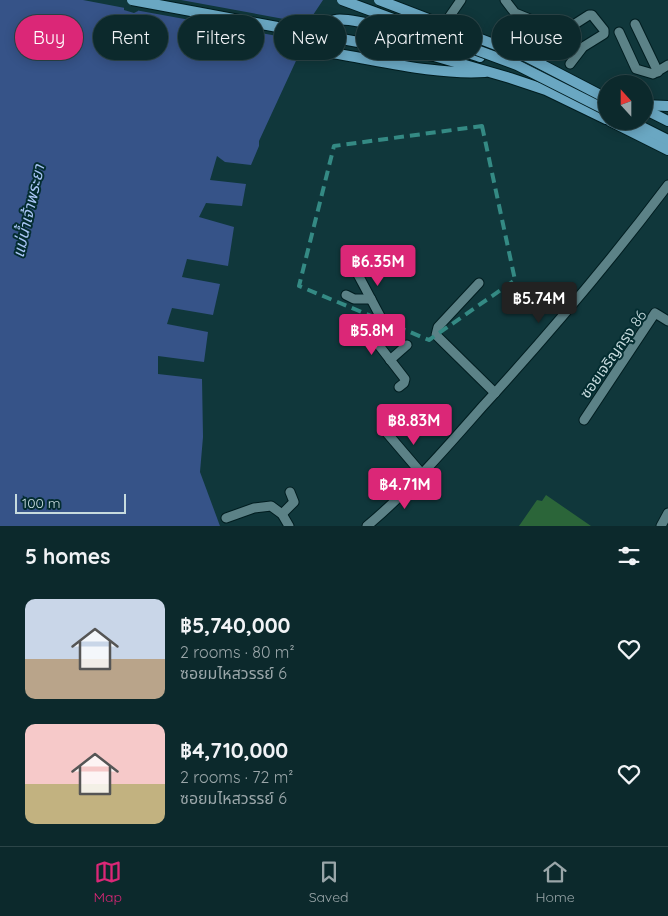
<!DOCTYPE html>
<meta charset="utf-8">
<style>
body{margin:0;font-family:Quicksand,"Noto Sans Thai",sans-serif;background:#1a3538;color:#f1f3f6;height:100vh;display:flex;flex-direction:column;font-size:19px;white-space:nowrap}
*{box-sizing:border-box;margin:0}
p{font-size:16px;color:#9aa6a9}
.icon{flex:none;width:28px;height:28px;fill:none;stroke:currentColor;stroke-width:2;stroke-linecap:round;stroke-linejoin:round}
.map{position:relative;height:526px;overflow:hidden}
.drawer{display:flex;flex-direction:column;background:#0c292c;flex:1}
.drawer>*{flex:none}
.hud{position:absolute;left:15px;top:15px;width:639px;height:45px;display:flex;gap:10px}
.needle{width:32px;rotate:339deg}
.controls{position:absolute;left:598px;top:75px;display:grid;gap:10px}
.controls a{display:grid;place-items:center;width:55px;height:55px;border-radius:50%;background:#0c292c;box-shadow:0 2px 12px #0003,0 0 0 1px #2c4548;font-size:25px}
.scale{position:absolute;left:15px;bottom:12px;width:111px;box-sizing:border-box;padding-left:5px;border:2px solid #c7dbde;border-top:0;font-size:14px;line-height:18px;white-space:nowrap;color:#c7dbde;-webkit-text-stroke:4px #042d31;paint-order:stroke}
.price{position:absolute;translate:-50% -42px;padding:0 11px;border-radius:5px;background:#db2777;color:#fff;font-size:16px;line-height:32px;filter:drop-shadow(0 1px 2px #0008)}
.price::after{content:'';position:absolute;left:50%;top:30px;width:15px;height:11px;margin-left:-8px;background:inherit;clip-path:polygon(0 0,100% 0,50% 100%)}
.price.active{background:#222;color:#fff}
ul{padding:0;list-style:none}
li{display:flex;align-items:center;gap:15px;height:125px;padding:0 25px}
li span{display:grid;place-items:center;flex:none;width:140px;height:100px;border-radius:10px;color:#555}
li>.icon{margin-inline-start:auto}
span .icon{width:60px;height:60px;fill:#fffc;stroke-width:1}
li b{font-size:21px}
h2{display:flex;justify-content:space-between;align-items:center;height:60px;padding:0 25px;font-size:21px}
.chip{padding:0 18px;border-radius:22px;background:#0c292c;box-shadow:0 2px 12px #0003,0 0 0 1px #2c4548;font-size:18px;line-height:45px}
.chip.active{background:#db2777;color:#fff}
.tab-bar{display:flex;justify-content:space-around;align-items:center;height:70px;border-top:1px solid #2c4548;background:#0c292c;font-size:14px;color:#9aa6a9}
.tab-bar a{display:grid;justify-items:center;gap:2px}
.tab-bar .active{color:#db2777}
.map>svg:first-child{display:block}
.forest{fill:#2b6539}
.water{fill:#365388}
.pier{fill:#10373b}
.lines{fill:none;stroke-linecap:round;stroke-linejoin:round}
.minor-casing{stroke:#011d20;stroke-width:11}
.major-casing{stroke:#011d20;stroke-width:12}
.minor{stroke:#5c8287;stroke-width:9}
.major{stroke:#6aa7c2;stroke-width:10}
.major-bridge-casing{stroke:#011d20;stroke-width:12;stroke-linecap:butt}
.major-bridge{stroke:#6aa7c2;stroke-width:10}
.marked{fill:none;stroke:#348a84;stroke-width:4;stroke-dasharray:10 6;stroke-linejoin:round}
.labels{text-anchor:middle;dominant-baseline:central;stroke-width:4;stroke-linejoin:round;paint-order:stroke}
.street-label{font-size:15px;fill:#c7dbde;stroke:#042d31}
.water-label{font-size:16px;font-style:italic;fill:#aac6f6;stroke:#042d31}
</style>
<div class="map">
<svg width="668" height="526" viewBox="0 0 668 526">
<rect width="100%" height="100%" fill="#10373b"/>
<path class="forest" d="M 546,495 L 591,526 L 519,526 L 537,500 L 542,501 Z"/>
<path class="water" d="M 0,0 L 124,0 L 124,10 L 134,13 L 138,11 L 140,0 L 323,0 L 309,21 L 301,50 L 259,141 L 259,146 L 251,165 L 225,162 L 217,156 L 210,180 L 246,184 L 242,206 L 206,203 L 199,217 L 234,227 L 228,266 L 187,259 L 182,277 L 220,284 L 213,315 L 172,308 L 167,324 L 208,332 L 204,362 L 158,356 L 158,374 L 202,379 L 203,437 L 200,472 L 220,526 L 0,526 Z"/>
<g class="pier">
<path d="M 83,0 L 126,0 L 125,8 Z"/>
<path d="M 137,0 L 181,0 L 311,24 L 305,41 L 135,10 Z"/>
</g>
<g class="lines">
<defs>
<g id="minor">
<path d="M 505,0 L 515,13 L 557,30 L 564,31 L 589,15 L 592,15 L 604,30 L 604,34 L 583,47 L 570,64"/>
<path d="M 635,24 L 658,72"/>
<path d="M 441,29 L 461,0"/>
<path d="M 619,32 L 636,69 L 653,74 L 668,65"/>
<path d="M 355,269 L 380,316"/>
<path d="M 479,283 L 438,327 L 436,335 L 495,393"/>
<path d="M 346,295 L 354,299 L 371,299"/>
<path d="M 367,330 L 405,379 L 404,383 L 399,387"/>
<path d="M 390,360 L 407,345"/>
<path d="M 584,420 L 655,313 L 668,321"/>
<path d="M 387,433 L 422,474"/>
<path d="M 282,514 L 294,502 L 290,492"/>
<path d="M 226,518 L 254,508 L 271,506 L 282,514 L 289,526"/>
<path d="M 367,526 C 410,490 446,448 483,406 C 548,335 610,262 668,185"/>
<path d="M 661,526 L 668,513"/>
</g>
<g id="major">
<path d="M 331,37 L 434,56 L 510,78 L 546,90 L 606,119"/>
<path d="M 480,57 C 456,49 355,15 335,20 C 325,23 321,31 317,39 L 320,46 L 326,52 C 378,60 432,75 485,72"/>
<path d="M 522,65 L 553,73"/>
<path d="M 644,105 L 668,106"/>
<path d="M 644,109 L 668,121"/>
<path d="M 610,121 L 668,150"/>
<path d="M 630,121 L 668,140"/>
</g>
</defs>
<use href="#minor" class="minor-casing"/>
<use href="#major" class="major-casing"/>
<use href="#minor" class="minor"/>
<use href="#major" class="major"/>
<defs>
<g id="major-bridge">
<path d="M 132,0 L 331,37"/>
<path d="M 342,0 L 517,65 L 606,110"/>
<path d="M 379,0 L 527,57 L 606,98"/>
</g>
</defs>
<use href="#major-bridge" class="major-bridge-casing"/>
<use href="#major-bridge" class="major-bridge"/>
</g>
<path class="marked" d="M 482,126 L 515,280 L 429,340 L 299,286 L 334,146 Z"/>
<g class="labels">
<g class="street-label">
<text transform="translate(613 354) rotate(-55)">ซอยเจริญกรุง 86</text>
</g>
<g class="water-label">
<text transform="translate(28 211) rotate(-77)">แม่น้ำเจ้าพระยา</text>
</g>
</g>
</svg>
<div class="controls">
<a><svg class="needle" viewBox="-14 -14 28 28"><path d="M0-13l5 13h-10z" fill="#e53935"/><path d="M0 13l5-13h-10z" fill="#9aa6a9"/></svg></a>
</div>
<div class="scale">100 m</div>
<b class="price" style="left:378px;top:287px">฿6.35M</b>
<b class="price active" style="left:539px;top:324px">฿5.74M</b>
<b class="price" style="left:372px;top:356px">฿5.8M</b>
<b class="price" style="left:414px;top:446px">฿8.83M</b>
<b class="price" style="left:405px;top:510px">฿4.71M</b>
<div class="hud">
<a class="chip active">Buy</a>
<a class="chip">Rent</a>
<a class="chip">Filters</a>
<a class="chip">New</a>
<a class="chip">Apartment</a>
<a class="chip">House</a>
</div>
</div>
<section class="drawer">
<h2>5 homes<svg class="icon" aria-label="filters" viewBox="0 0 24 24"><path d="M4 7h16M4 17h16"/><circle cx="9" cy="7" r="2"/><circle cx="15" cy="17" r="2"/></svg></h2>
<ul>
<li><span style="background:linear-gradient(#c9d6e8 60%,#b9a48a 0)"><svg class="icon" aria-label="home" viewBox="0 0 24 24"><path d="M3 11l9-7 9 7M6 9v11h12V9"/></svg></span><div><b>฿5,740,000</b><p>2 rooms · 80 m²</p><p>ซอยมไหสวรรย์ 6</p></div><svg class="icon" aria-label="heart" viewBox="0 0 24 24"><path d="M12 20l-8-8c-3-5 5-10 8-4 3-6 11-1 8 4z"/></svg></li>
<li><span style="background:linear-gradient(#f6c9c9 60%,#c2b280 0)"><svg class="icon" aria-label="home" viewBox="0 0 24 24"><path d="M3 11l9-7 9 7M6 9v11h12V9"/></svg></span><div><b>฿4,710,000</b><p>2 rooms · 72 m²</p><p>ซอยมไหสวรรย์ 6</p></div><svg class="icon" aria-label="heart" viewBox="0 0 24 24"><path d="M12 20l-8-8c-3-5 5-10 8-4 3-6 11-1 8 4z"/></svg></li>
</ul>
</section>
<nav class="tab-bar">
<a class="active"><svg class="icon" aria-label="map" viewBox="0 0 24 24"><path d="M3 6l6-2 6 2 6-2v14l-6 2-6-2-6 2zM9 4v14M15 6v14"/></svg>Map</a>
<a><svg class="icon" aria-label="saved" viewBox="0 0 24 24"><path d="M7 4h10v16l-5-4-5 4z"/></svg>Saved</a>
<a><svg class="icon" aria-label="home" viewBox="0 0 24 24"><path d="M3 11l9-7 9 7M6 9v11h12V9"/></svg>Home</a>
</nav>
